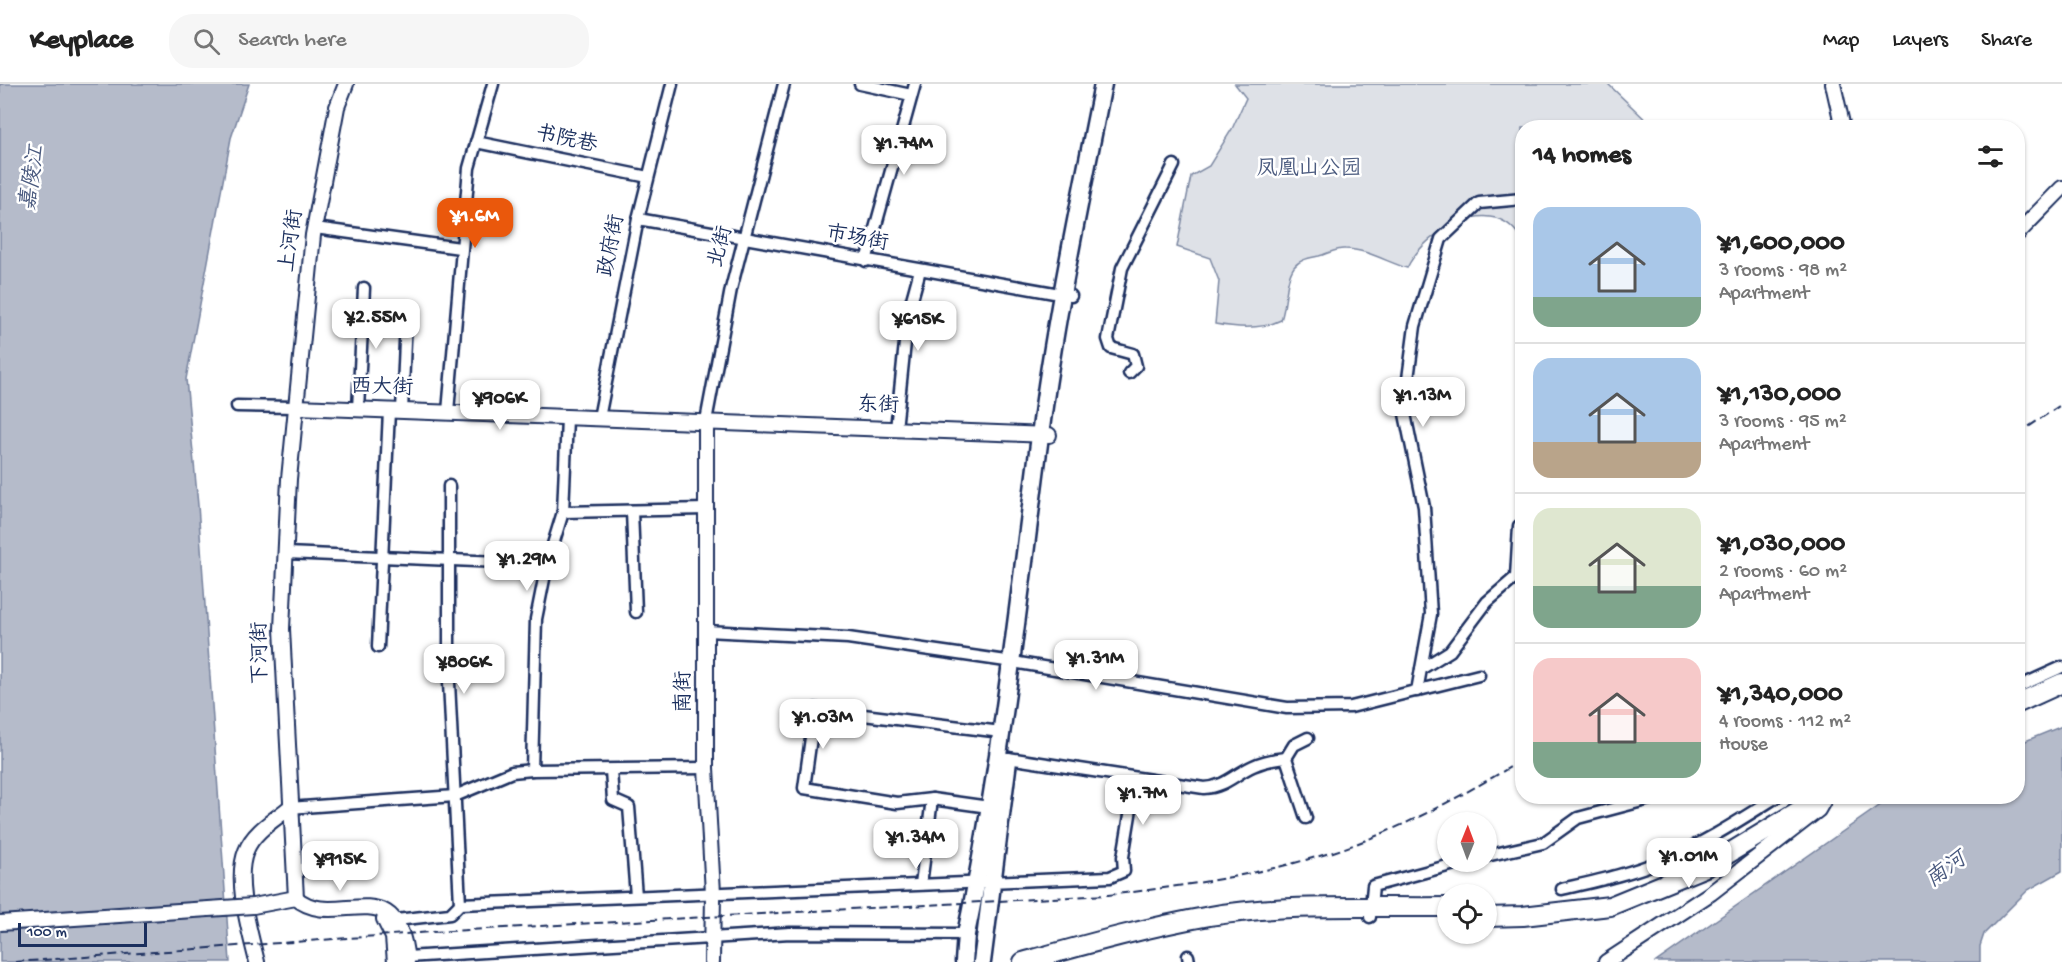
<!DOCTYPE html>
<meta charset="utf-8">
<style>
body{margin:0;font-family:"Gochi Hand","LXGW WenKai TC",sans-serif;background:#f6f6f6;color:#222;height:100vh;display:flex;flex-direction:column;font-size:22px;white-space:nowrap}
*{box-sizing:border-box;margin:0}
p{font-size:20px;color:#767676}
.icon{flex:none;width:33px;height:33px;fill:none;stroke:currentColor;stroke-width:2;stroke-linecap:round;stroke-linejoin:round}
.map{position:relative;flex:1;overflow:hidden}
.drawer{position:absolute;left:1515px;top:36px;width:510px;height:684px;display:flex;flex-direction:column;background:#fff;border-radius:24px;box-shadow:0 2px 4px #0004}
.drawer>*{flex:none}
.needle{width:39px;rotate:1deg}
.tools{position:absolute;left:1437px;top:728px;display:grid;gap:12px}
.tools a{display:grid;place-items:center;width:60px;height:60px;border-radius:50%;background:#fff;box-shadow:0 2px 4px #0004;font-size:30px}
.scale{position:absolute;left:18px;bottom:15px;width:129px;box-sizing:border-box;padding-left:6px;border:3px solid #1b2f5e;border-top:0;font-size:16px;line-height:21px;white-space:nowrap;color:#1b2f5e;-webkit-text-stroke:4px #fff;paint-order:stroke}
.price{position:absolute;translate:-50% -51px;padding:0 14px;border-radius:12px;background:#fff;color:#222;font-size:20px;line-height:39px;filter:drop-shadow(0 2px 3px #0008)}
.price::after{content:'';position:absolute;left:50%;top:36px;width:18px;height:14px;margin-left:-9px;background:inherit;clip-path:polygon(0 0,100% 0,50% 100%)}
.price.selected{background:#ea580c;color:#fff}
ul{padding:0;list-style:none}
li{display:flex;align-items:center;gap:18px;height:150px;padding:0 18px}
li+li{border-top:2px solid #e0e0e0}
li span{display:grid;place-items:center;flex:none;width:168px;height:120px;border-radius:18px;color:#555}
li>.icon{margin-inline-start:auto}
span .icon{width:72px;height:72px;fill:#fffc;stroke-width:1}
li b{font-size:26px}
h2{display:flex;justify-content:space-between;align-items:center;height:72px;padding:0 18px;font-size:26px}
header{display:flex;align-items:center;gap:36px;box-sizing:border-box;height:84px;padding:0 30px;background:#fff;border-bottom:2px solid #e0e0e0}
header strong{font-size:28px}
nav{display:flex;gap:33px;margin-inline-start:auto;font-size:21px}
.search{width:420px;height:54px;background:#f6f6f6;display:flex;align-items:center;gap:15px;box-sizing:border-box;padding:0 21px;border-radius:24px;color:#767676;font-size:22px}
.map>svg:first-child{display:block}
.green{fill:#dee1e7;stroke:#7c88a2;stroke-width:1.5}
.water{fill:#b5bbca;stroke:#77839f;stroke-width:1.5}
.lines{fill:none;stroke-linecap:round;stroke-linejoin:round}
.street-casing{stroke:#1b2f5e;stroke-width:15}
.secondary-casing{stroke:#1b2f5e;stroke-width:18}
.primary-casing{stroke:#1b2f5e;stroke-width:21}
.highway-casing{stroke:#1b2f5e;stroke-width:22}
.street{stroke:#fff;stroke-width:10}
.secondary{stroke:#fff;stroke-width:14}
.primary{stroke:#fff;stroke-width:16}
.highway{stroke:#fff;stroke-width:18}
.rail{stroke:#1b2f5e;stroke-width:2;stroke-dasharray:9 4.5;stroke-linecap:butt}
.secondary-bridge-casing{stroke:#1b2f5e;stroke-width:18;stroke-linecap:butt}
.secondary-bridge{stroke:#fff;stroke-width:14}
.labels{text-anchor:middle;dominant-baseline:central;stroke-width:5;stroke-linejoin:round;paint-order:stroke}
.street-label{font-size:21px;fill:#1b2f5e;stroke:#fff}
.park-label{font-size:21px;fill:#4c5c80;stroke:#fff}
.water-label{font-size:22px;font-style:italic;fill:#49597e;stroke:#fff}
</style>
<header>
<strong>Keyplace</strong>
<div class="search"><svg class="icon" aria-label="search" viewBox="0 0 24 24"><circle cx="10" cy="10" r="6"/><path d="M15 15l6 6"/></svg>Search here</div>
<nav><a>Map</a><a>Layers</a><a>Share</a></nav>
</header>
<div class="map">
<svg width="2062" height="878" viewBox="0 0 2062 878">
<rect width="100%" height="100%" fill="#fff"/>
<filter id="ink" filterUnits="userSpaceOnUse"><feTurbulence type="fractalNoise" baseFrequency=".0167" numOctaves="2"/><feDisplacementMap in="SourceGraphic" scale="12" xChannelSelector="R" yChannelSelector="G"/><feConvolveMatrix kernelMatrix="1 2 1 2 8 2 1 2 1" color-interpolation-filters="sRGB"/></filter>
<g filter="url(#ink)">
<path class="green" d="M 1235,0 L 1608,0 L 1653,43 L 1522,44 L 1522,157 C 1496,105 1425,146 1407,184 C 1387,178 1366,165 1345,165 C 1337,164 1327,170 1319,172 C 1310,174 1300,175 1294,183 C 1285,196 1287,219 1281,236 C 1262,246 1237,244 1215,240 L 1219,197 L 1210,174 L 1177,163 L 1191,92 L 1209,82 L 1232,45 L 1246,14 Z"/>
<g class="water">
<path d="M 0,0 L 249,0 L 231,54 L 186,295 L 198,421 L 230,878 L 0,878 Z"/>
<path d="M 2062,642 L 2062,787 L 2028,806 L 1984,850 L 1980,862 L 1980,878 L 1656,878 L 1892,713 L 2018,712 L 2018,660 Z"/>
</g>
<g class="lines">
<defs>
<g id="street">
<path d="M 860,0 L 911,11"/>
<path d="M 476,58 L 648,93"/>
<path d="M 638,135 L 1071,212"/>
<path d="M 315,144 L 460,164"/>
<path d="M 866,177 L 915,0"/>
<path d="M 1129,289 L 1136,282 L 1133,270 L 1111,264 L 1108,255 L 1122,184 L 1174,81"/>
<path d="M 237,322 L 296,323"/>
<path d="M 358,325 L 364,204"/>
<path d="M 402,327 L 406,234"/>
<path d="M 448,328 L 469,84 L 493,0"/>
<path d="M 599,334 L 638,135 L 672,0"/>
<path d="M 706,337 L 731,205 L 784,0"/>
<path d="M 896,345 L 908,230 L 920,186"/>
<path d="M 449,402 L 449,598 L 460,820"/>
<path d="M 632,427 L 636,528"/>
<path d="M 563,428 L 706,425"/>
<path d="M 286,469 L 547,480"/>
<path d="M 706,547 L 848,554 L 1013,578 L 1287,624 L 1351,623 L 1479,591"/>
<path d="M 378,563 L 389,327"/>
<path d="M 1421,585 L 1450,567 L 1487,518 L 1516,493 L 1519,442 L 1522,441"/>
<path d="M 2018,603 L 2062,583"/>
<path d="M 1417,607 L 1431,530 L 1424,423 L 1404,325 L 1415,242 L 1441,155 L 1479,119 L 1522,115"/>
<path d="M 1008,674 L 1204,704 C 1225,703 1235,690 1253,682 C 1264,677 1275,675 1286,674"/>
<path d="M 532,686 L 536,535 L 547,480 L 563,428 L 567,334"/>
<path d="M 611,686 L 613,716 L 629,723 L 636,812"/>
<path d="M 989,723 L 932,715 L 897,719 L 804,704 L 815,625 L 1001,648"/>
<path d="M 289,724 L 455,712 L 512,688 L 532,686 L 706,684"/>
<path d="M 1306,734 L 1286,674 L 1294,661 L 1308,654"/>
<path d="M 1486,772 L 1543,759 L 1578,734 L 1661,712"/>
<path d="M 921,800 L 932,715"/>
<path d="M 1562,805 C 1596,797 1629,790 1661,777 C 1702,761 1740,736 1778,712"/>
<path d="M 1370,833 L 1373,802 L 1466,777"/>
<path d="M 387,837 L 450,830 L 460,820 L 1110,793 L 1124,787 L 1123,773 L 1136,695"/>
<path d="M 1188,872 L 1189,878"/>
<path d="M 407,873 L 790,849 L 966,850"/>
</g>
<g id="secondary">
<path d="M 1833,0 L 1843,44"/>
<path d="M 2018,149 L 2062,104"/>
<path d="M 296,323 L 1049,351"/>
<path d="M 706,337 L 706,684 L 713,809 L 712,878"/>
<path d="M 296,814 L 282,545 L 289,395 L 313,151 L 337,23 L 346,0"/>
<path d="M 253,822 L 296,814 C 335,848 399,783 407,878"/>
<path d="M 384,835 L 393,853 L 395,878"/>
<path d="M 257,878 C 250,848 234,796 246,767 C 253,748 274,736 289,724"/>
<path d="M 1606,878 L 1711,809 L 1818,726 L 1826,712"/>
</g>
<g id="primary">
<path d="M 964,878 L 966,850 C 1001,686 1018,519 1040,352 C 1055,234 1080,117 1103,0"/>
<path d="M 982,878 L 1008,677"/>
</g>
<g id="highway">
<path d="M 2018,619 L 2062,599"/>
<path d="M 1486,833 L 1523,832 L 1610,822 L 1708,782 L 1823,712"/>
<path d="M 1023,878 C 1084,861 1147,843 1210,832 C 1288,819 1369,824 1448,823"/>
</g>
</defs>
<use href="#street" class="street-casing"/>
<use href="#secondary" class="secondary-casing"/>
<use href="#primary" class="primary-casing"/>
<use href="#highway" class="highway-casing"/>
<use href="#street" class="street"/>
<use href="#secondary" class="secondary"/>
<use href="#primary" class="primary"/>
<use href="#highway" class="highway"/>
<g class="rail">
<path d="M 2018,350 L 2062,320"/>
<path d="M 15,878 L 432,848 L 1108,811 C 1185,802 1259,791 1333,768 C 1400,746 1462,712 1522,676"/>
</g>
<defs>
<path id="secondary-bridge" d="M 0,839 L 253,822"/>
</defs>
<use href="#secondary-bridge" class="secondary-bridge-casing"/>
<use href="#secondary-bridge" class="secondary-bridge"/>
</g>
</g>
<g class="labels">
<g class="street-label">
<text transform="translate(566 57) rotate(12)">书院巷</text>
<text transform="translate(857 156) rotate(10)">市场街</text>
<text transform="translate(293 157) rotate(-82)">上河街</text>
<text transform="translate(613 162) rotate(-79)">政府街</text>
<text transform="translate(722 163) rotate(-75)">北街</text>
<text transform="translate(382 305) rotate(2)">西大街</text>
<text transform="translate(878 323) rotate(2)">东街</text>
<text transform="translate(262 569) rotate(-91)">下河街</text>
<text transform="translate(685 608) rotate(-90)">南街</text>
</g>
<g class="park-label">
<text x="1309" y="86">凤凰山公园</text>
</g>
<g class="water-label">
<text transform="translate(34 94) rotate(-82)">嘉陵江</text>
<text transform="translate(1947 787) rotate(-36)">南河</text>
</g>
</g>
</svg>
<div class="tools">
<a><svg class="needle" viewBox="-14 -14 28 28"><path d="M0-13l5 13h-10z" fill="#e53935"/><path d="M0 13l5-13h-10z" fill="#767676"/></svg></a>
<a><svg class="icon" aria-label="locate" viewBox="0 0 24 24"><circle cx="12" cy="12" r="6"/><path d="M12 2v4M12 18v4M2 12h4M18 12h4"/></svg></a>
</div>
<div class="scale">100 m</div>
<b class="price" style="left:904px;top:92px">¥1.74M</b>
<b class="price selected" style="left:475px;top:165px">¥1.6M</b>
<b class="price" style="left:376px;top:266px">¥2.55M</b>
<b class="price" style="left:918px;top:268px">¥615K</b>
<b class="price" style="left:1423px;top:344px">¥1.13M</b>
<b class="price" style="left:500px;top:347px">¥906K</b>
<b class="price" style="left:527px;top:508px">¥1.29M</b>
<b class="price" style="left:1096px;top:607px">¥1.31M</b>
<b class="price" style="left:464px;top:611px">¥806K</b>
<b class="price" style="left:823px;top:666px">¥1.03M</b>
<b class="price" style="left:1143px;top:742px">¥1.7M</b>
<b class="price" style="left:916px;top:786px">¥1.34M</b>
<b class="price" style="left:1689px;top:805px">¥1.01M</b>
<b class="price" style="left:340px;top:808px">¥915K</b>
<section class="drawer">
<h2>14 homes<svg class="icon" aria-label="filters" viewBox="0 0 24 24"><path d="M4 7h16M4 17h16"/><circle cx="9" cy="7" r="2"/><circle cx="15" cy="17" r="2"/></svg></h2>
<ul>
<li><span style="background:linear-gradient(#a9c7e8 75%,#7fa58c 0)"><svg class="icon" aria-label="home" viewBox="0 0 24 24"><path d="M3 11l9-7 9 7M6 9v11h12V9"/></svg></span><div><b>¥1,600,000</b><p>3 rooms · 98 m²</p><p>Apartment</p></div></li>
<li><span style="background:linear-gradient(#a9c7e8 70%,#b9a48a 0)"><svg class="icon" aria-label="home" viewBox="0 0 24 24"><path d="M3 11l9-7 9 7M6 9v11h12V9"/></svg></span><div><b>¥1,130,000</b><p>3 rooms · 95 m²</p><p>Apartment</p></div></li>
<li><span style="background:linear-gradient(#dfe7d0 65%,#7fa58c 0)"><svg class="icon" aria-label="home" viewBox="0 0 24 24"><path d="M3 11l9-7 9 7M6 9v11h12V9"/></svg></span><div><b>¥1,030,000</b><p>2 rooms · 60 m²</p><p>Apartment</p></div></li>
<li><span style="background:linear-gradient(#f6c9c9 70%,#7fa58c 0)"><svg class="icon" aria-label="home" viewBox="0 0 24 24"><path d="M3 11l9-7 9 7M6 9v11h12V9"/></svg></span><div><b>¥1,340,000</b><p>4 rooms · 112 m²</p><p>House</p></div></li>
</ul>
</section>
</div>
